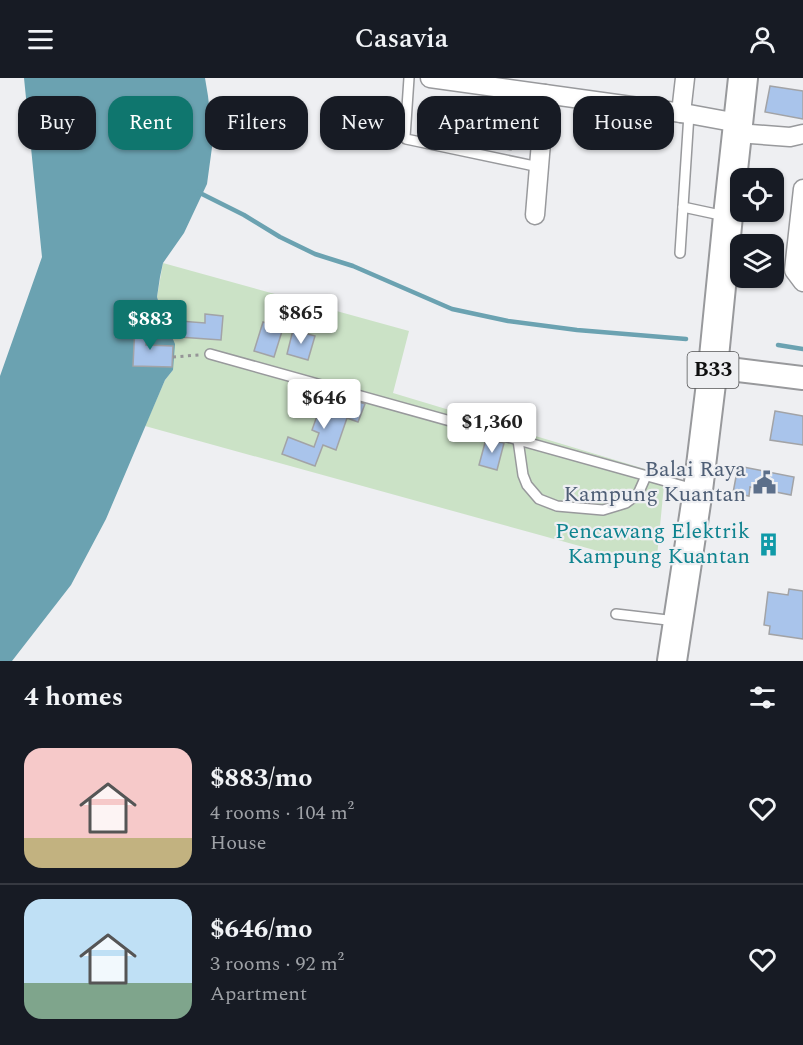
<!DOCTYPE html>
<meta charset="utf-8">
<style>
body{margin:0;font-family:Spectral,serif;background:#20242c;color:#f1f3f6;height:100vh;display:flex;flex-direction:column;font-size:22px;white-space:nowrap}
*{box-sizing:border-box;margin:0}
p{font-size:20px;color:#9ea1a6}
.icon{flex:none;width:33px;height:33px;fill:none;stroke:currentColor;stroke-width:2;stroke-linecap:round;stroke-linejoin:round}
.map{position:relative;height:583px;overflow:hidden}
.drawer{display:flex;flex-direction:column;background:#171b24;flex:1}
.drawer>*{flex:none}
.top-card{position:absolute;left:18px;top:18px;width:768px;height:54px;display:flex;gap:12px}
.tools{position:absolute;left:730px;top:90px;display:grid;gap:12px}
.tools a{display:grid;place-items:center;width:54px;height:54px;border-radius:12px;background:#171b24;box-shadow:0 2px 4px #0004;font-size:30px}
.price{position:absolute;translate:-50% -51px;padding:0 14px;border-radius:6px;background:#fff;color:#222;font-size:20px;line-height:39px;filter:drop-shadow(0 2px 3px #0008)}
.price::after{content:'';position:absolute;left:50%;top:36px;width:18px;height:14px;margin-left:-9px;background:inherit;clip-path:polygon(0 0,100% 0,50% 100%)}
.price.current{background:#0f766e;color:#fff}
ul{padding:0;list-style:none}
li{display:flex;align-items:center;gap:18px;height:150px;padding:0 24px}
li+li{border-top:2px solid #363941}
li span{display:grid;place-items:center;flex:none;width:168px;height:120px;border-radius:18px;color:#555}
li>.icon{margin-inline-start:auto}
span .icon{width:72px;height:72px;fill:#fffc;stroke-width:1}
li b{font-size:26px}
h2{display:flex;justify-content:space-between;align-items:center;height:72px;padding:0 24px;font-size:26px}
.chip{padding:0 21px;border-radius:18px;background:#171b24;box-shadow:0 2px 4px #0004;font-size:21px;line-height:54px}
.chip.current{background:#0f766e;color:#fff}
header{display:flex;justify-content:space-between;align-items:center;height:78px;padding:0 24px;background:#171b24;font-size:27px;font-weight:600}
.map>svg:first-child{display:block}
.green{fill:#cbe2c6}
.water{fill:#6ba2b1}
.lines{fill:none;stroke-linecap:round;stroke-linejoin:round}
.stream{stroke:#6ba2b1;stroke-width:4.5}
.building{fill:#a9c4eb;stroke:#a2a3a6;stroke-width:1.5}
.service-casing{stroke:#98999c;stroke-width:12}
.minor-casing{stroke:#98999c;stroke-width:21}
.tertiary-casing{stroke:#98999c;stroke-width:26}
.primary-casing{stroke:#98999c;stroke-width:32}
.path{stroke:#959597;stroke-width:3;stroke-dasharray:3 4.5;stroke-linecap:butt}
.service{stroke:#fff;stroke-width:9}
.minor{stroke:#fff;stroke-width:18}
.tertiary{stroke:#fff;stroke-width:22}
.primary{stroke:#fff;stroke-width:28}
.labels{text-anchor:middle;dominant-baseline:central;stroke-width:4.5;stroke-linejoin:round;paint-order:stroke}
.shield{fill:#eeeff2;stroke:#515253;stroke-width:1.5}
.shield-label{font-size:21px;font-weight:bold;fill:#0e0e0f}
.service-label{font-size:22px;fill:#4e5e75;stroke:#eeeff2;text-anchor:end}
.culture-label{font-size:22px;fill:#0d838f;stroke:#eeeff2;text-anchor:end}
</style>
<header><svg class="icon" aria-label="menu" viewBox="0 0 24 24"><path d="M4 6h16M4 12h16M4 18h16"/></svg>Casavia<svg class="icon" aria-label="person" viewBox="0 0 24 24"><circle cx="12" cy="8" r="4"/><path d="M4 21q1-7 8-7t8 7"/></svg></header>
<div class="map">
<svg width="803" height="583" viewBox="0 0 803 583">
<rect width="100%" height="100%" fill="#eeeff2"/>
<path class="green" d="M 163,185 L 409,253 L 393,315 L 665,397 L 656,489 L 145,348 L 165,302 L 173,292 L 164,240 L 157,219 Z"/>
<path class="water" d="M 24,0 L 205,0 L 208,18 L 213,62 L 207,106 L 184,155 L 163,185 L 160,199 L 157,219 L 164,240 L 175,266 L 173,292 L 165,302 L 106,441 L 71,507 L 12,583 L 0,583 L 0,298 L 42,179 Z"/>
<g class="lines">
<g class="stream">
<path d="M 198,114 L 244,137 L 280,159 L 315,176 L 353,188 L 452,231 L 508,243 L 577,252 L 686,261"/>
<path d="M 778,267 L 803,271"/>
</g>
</g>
<g class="building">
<path d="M 770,8 L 803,13 L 803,41 L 765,34 Z"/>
<path d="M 430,21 L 517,34 L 511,72 L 424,59 Z"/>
<path d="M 205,236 L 223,238 L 221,262 L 179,259 L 180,243 L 205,245 Z"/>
<path d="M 263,244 L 283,250 L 274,279 L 254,273 Z"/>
<path d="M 135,247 L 147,247 L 146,267 L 173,268 L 172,289 L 133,288 Z"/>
<path d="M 293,252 L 315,258 L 308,282 L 287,276 Z"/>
<path d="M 325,315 L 337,319 L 333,330 L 346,335 L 351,321 L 365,326 L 358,344 L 347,340 L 336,372 L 323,367 L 315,388 L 282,376 L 288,359 L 314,369 L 319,355 L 312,352 Z"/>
<path d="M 775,333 L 803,338 L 803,367 L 770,362 Z"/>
<path d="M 486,361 L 504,365 L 497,392 L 479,387 Z"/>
<path d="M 738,388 L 794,399 L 791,417 L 750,409 L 749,418 L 733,415 Z"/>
<path d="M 762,459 L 776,460 L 775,474 L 760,472 Z"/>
<path d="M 789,511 L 803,513 L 803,561 L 769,556 L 770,548 L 764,547 L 768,514 L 788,517 Z"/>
</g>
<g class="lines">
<defs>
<g id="service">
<path d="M 409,0 L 405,59 L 406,61 L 539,89"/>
<path d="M 683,129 L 725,138"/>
<path d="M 680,175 L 689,36"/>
<path d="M 210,276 L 694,411"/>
<path d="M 518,362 L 523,397 L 527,407 L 539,421 L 557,428 L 603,432 L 626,425 L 638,416 L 646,398"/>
<path d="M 616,536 L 676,543"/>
</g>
<g id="minor">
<path d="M 430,0 L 689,36 L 738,45"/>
<path d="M 681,35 L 685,0"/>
<path d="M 737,55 L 790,59 L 803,56"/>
<path d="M 803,111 L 794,192 L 803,204"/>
<path d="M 535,137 L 545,16"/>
</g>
<path id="tertiary" d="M 713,289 L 803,300"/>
<path id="primary" d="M 672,583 L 698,412 L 713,289 L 728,138 L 743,0"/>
</defs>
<use href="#service" class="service-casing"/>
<use href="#minor" class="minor-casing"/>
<use href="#tertiary" class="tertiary-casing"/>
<use href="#primary" class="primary-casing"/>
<path class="path" d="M 173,279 L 199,277"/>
<use href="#service" class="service"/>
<use href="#minor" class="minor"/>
<use href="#tertiary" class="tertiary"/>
<use href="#primary" class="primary"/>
</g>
<defs>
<symbol id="civic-bare" viewBox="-9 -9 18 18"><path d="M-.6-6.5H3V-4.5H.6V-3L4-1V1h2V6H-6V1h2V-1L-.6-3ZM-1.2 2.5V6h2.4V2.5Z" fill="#5c6f8a" stroke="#eeeff2" stroke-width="2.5" paint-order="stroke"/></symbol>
<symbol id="building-bare" viewBox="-9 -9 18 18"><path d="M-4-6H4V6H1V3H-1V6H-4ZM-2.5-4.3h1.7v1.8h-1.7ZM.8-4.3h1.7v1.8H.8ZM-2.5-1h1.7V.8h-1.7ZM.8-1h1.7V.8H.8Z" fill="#0f9aa8" stroke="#eeeff2" stroke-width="2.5" paint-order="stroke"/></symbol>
</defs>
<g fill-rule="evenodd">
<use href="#civic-bare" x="748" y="388" width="33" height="33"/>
<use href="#building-bare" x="752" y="450" width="33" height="33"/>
</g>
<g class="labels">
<rect class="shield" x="687.5" y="274" width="51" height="36" rx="4.5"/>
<g class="shield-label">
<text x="713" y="292">B33</text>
</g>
<g class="service-label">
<text x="746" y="391">Balai Raya<tspan x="746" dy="25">Kampung Kuantan</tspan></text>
</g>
<g class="culture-label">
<text x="750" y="453">Pencawang Elektrik<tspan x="750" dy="25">Kampung Kuantan</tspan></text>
</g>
</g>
</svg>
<div class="tools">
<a><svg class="icon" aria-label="locate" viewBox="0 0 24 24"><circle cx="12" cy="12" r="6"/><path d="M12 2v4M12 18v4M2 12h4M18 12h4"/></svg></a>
<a><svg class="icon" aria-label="layers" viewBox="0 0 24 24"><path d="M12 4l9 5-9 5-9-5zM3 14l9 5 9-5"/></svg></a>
</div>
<b class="price" style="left:301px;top:267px">$865</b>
<b class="price current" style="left:150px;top:273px">$883</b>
<b class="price" style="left:324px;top:352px">$646</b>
<b class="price" style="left:492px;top:376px">$1,360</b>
<div class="top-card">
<a class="chip">Buy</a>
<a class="chip current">Rent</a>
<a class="chip">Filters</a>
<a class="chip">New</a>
<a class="chip">Apartment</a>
<a class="chip">House</a>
</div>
</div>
<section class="drawer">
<h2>4 homes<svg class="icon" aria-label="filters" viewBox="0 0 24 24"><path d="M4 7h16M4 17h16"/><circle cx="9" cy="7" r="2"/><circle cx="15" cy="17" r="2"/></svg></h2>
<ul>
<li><span style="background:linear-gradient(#f6c9c9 75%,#c2b280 0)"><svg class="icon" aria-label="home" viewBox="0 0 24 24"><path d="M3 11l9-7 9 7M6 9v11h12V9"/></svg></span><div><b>$883/mo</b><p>4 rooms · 104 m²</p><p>House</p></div><svg class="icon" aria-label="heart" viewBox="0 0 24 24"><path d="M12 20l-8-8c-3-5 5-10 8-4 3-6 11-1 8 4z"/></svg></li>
<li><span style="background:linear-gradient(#bfe0f5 70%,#7fa58c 0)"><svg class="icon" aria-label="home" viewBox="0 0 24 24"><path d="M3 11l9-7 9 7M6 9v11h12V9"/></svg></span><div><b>$646/mo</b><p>3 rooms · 92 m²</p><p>Apartment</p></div><svg class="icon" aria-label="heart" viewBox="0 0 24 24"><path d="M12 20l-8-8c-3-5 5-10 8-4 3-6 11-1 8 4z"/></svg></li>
</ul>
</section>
